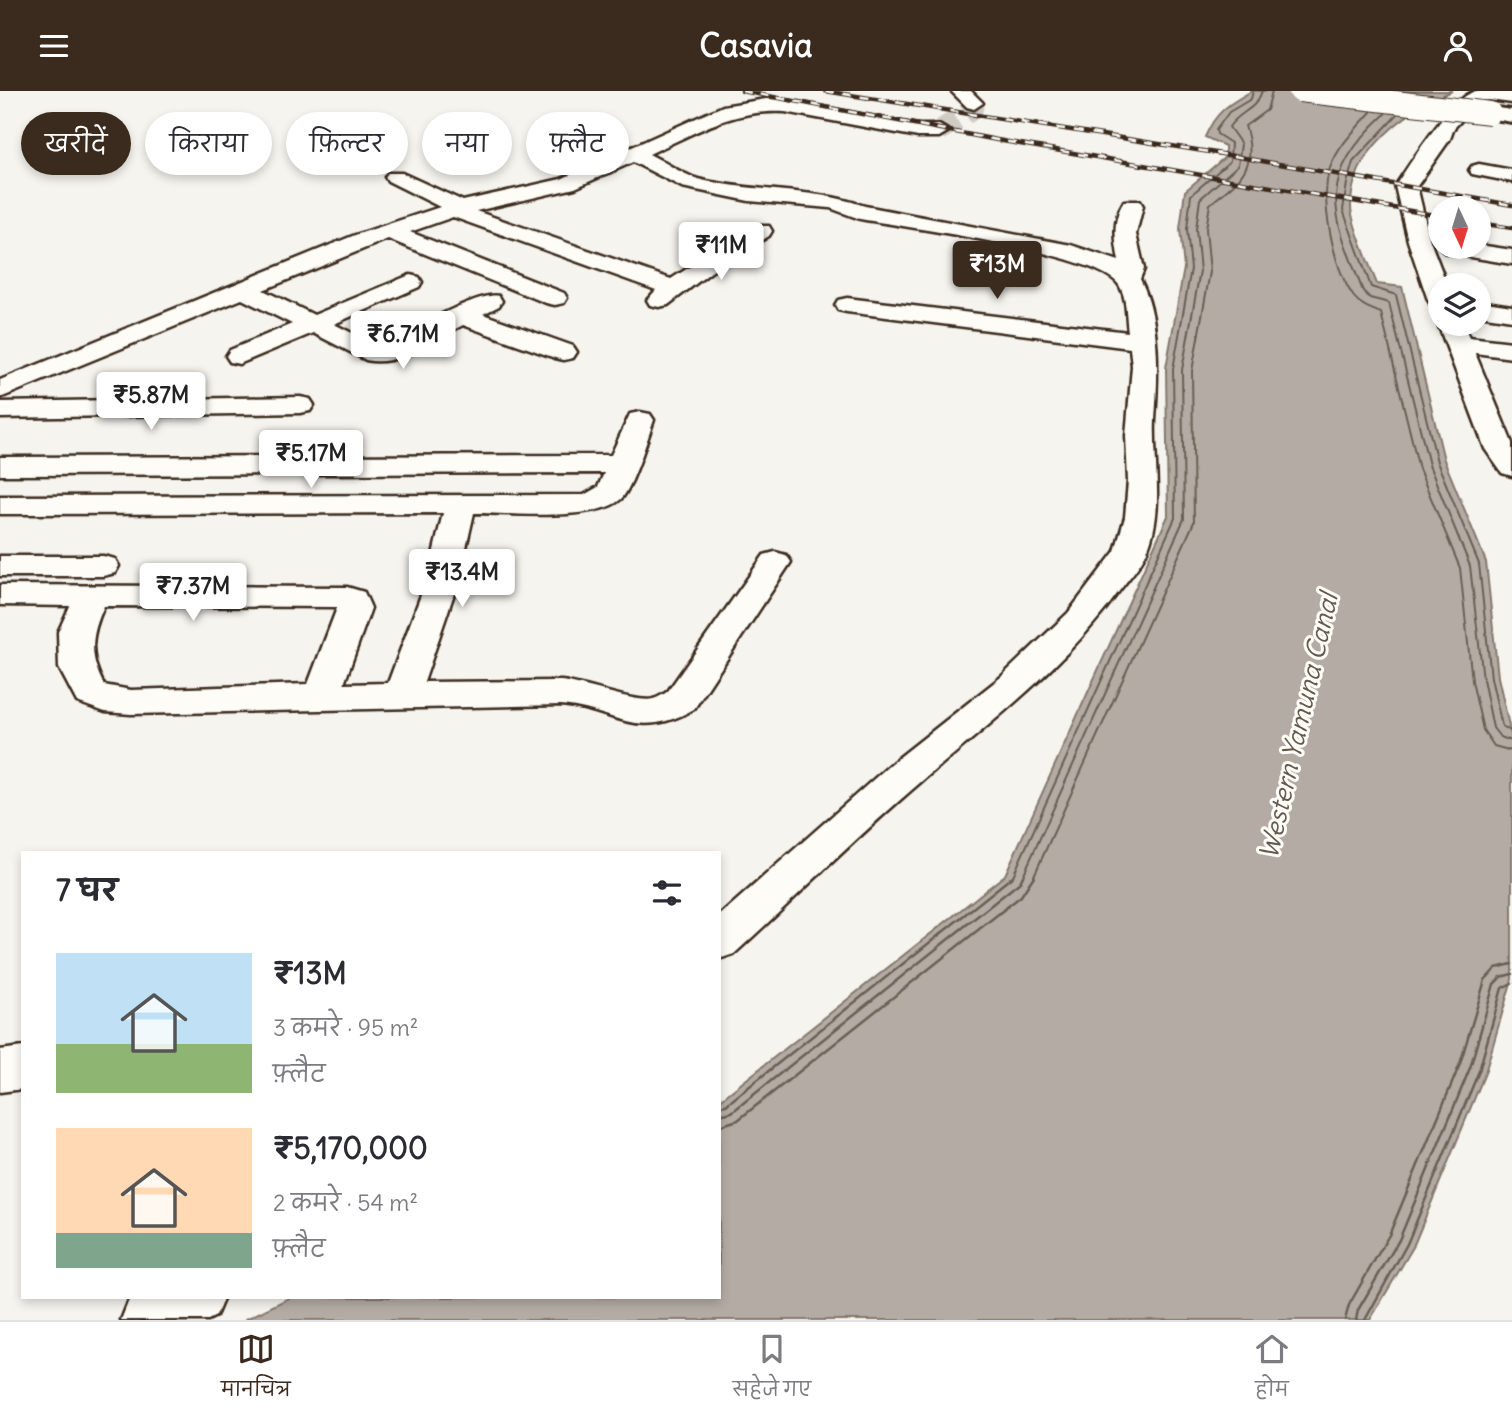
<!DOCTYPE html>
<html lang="hi">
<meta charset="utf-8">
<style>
body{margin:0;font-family:Delius,"Playpen Sans Deva",sans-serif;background:#f7f7f7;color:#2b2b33;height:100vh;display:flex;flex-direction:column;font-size:26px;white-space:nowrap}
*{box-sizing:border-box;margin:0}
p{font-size:23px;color:#7c7c81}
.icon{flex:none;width:38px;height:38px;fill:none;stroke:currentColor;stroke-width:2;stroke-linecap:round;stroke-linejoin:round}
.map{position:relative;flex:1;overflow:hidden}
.details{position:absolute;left:21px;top:760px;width:700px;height:448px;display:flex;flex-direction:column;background:#fff;border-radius:0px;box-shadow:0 4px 10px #0003}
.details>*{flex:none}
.banner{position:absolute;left:21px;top:21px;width:700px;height:63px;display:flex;gap:14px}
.needle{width:46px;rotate:176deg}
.buttons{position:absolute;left:1428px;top:105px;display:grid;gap:14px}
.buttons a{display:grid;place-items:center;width:63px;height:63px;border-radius:50%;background:#fff;box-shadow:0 4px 10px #0003;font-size:35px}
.price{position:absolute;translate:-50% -60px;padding:0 16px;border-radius:7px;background:#fff;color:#222;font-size:23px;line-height:46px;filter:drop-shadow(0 2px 4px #0008)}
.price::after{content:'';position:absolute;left:50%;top:42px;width:21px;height:16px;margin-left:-10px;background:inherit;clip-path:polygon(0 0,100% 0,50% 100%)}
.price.current{background:#3b2a1e;color:#fff}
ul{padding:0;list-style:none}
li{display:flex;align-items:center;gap:21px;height:175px;padding:0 35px}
li span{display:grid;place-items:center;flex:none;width:196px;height:140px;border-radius:0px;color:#555}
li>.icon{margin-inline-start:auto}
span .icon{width:84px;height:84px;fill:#fffc;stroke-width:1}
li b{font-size:30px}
h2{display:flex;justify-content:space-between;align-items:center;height:84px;padding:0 35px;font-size:30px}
.pill{padding:0 24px;border-radius:32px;background:#fff;box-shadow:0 4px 10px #0003;font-size:24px;line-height:63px}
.pill.current{background:#3b2a1e;color:#fff}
header{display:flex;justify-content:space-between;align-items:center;height:91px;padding:0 35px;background:#3b2a1e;color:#fff;font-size:32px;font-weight:700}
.tab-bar{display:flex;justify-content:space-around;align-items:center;height:98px;border-top:2px solid #e1e1e2;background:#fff;font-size:19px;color:#7c7c81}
.tab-bar a{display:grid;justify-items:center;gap:4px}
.tab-bar .current{color:#3b2a1e}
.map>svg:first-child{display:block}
.water{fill:#b4aca4;stroke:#84786e;stroke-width:2}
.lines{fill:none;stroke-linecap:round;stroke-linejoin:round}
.shore-far1{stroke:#6b5e54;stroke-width:2}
.shore{stroke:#6b5e54;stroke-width:2.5}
.minor-tunnel{stroke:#d0ccc4;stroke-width:21;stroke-dasharray:21 10;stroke-linecap:butt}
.minor-casing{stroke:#3b2a1e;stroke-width:5}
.major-casing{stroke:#3b2a1e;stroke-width:6}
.minor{fill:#fdfcf7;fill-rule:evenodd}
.major{fill:#fdfcf7;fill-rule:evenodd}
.rail-casing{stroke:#3b2a1e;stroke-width:4.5}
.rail{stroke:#fdfcf7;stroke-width:2.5;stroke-dasharray:9;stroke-linecap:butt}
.major-bridge-casing{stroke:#3b2a1e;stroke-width:24;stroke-linecap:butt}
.major-bridge{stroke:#fdfcf7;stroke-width:22}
.labels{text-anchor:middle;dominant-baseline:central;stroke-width:6;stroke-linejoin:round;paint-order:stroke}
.water-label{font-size:26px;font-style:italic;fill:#65584d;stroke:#fdfcf7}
</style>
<header><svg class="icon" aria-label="menu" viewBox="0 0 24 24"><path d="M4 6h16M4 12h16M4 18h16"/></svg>Casavia<svg class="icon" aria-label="person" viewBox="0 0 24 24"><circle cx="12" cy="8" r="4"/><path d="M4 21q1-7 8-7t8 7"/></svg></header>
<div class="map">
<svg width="1512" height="1229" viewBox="0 0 1512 1229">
<rect width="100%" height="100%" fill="#f5f4ee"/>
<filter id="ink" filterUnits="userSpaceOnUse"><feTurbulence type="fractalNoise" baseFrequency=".0143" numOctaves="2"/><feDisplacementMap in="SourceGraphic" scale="14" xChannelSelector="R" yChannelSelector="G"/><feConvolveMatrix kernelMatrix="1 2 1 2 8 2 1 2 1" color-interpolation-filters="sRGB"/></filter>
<g filter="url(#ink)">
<path class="water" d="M 1252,0 L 1452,0 C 1406,20 1350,60 1351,116 C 1351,132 1370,175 1377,193 L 1402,196 L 1444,369 L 1486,471 L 1498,586 L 1512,648 L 1512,888 L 1485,982 L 1413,1156 L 1370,1229 L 244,1229 L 291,1206 L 719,1206 L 719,1010 L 1005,784 L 1168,425 L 1166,277 L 1184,177 L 1180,138 L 1185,100 L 1225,66 L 1225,55 L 1205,46 C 1216,20 1229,13 1252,0 Z"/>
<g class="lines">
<g class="shore-far1">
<path d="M 1371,21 C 1355,39 1339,54 1330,77 C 1319,108 1334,179 1354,206 C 1361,215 1371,218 1381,222 L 1419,378 L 1460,477 L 1472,590 L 1483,639 L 1494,655 L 1512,660"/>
<path d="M 1385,23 C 1316,87 1331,120 1363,200 L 1370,207 L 1389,212 L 1429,374 L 1470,475 L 1483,588 L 1493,637 L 1500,646 L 1512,650"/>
<path d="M 1397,24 L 1353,71 L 1347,92 L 1343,119 L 1371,196 L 1396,204 L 1437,371 L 1479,473 L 1491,587 L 1502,635 L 1512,641"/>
<path d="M 1012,787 L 1175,427 L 1173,278 L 1191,178 L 1187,138 L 1191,104 L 1230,70 L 1231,52 L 1217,43 L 1216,39 L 1229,21 L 1251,8 L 1253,0"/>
<path d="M 1022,787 L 1184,428 L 1182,279 L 1200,180 L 1196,138 L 1200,108 L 1238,74 L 1241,53 L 1229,36 C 1240,19 1255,21 1262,0"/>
<path d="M 1033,787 L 1194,431 L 1192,280 L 1210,181 L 1206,138 L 1210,113 C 1240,89 1259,76 1245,35 L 1267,19 L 1272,0"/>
</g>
<g class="shore">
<path d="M 719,1015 L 726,1014 L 1013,785"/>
<path d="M 719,1024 L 732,1021 L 1020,791 L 1023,785"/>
<path d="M 719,1035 L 738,1029 L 1021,805 L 1034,785"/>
<path d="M 1345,1229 L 1349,1214 L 1389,1144 L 1460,973 L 1485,889 L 1496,877 L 1512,873"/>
<path d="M 1356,1229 L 1358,1219 L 1399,1149 L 1470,977 L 1494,893 L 1501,886 L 1512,883"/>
<path d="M 1365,1229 L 1407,1153 L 1479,980 L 1502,897 L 1512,892"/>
</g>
<path class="minor-tunnel" d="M 939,40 L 972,19 L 974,12"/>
<defs>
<g id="minor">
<path d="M 951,0 L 971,0 L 983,12 L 974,18 L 967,16 Z"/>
<path d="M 1476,0 L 1512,0 L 1512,12 L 1489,9 L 1480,10 L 1454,37 L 1450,48 L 1417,95 L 1430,150 L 1447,194 L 1440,194 L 1440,216 L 1431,214 L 1428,209 L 1408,150 L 1395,95 C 1411,72 1451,6 1476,0 Z"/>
<path d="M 766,8 L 785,9 L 918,34 L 939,34 L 949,40 L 939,46 L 918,46 L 785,21 C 732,18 696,42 649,63 C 665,71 682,83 698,88 C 753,102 812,96 865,115 L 1071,154 L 1119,170 C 1115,149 1112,129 1124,110 L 1140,110 L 1143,115 L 1136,143 L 1144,178 L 1140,188 C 1161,228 1158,285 1155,329 C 1153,373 1165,418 1147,460 C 1141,474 1129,487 1120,499 C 1064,577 994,628 922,690 C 857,745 797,806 734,863 L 719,868 L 719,825 L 892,672 L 1001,586 L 1068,522 L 1115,460 L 1125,426 L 1128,390 L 1126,345 L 1132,275 L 1130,257 L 847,221 L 838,219 L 835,214 L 838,209 L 847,207 L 1128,241 C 1126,227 1127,206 1119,194 C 1098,162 905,136 860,128 L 830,117 L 749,110 L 682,96 L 633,71 L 575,97 L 476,120 L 671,188 L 753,135 L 769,135 L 772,140 L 769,145 L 711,181 L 668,214 L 659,216 L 650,214 L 647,209 L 656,199 L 453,126 L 410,141 L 564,202 L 567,207 L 564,212 L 555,214 L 546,212 L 388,148 L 263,199 L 314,224 L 410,184 L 419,186 L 422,191 L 419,196 L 334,233 L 378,255 L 383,254 C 406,242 478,200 499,205 L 502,210 L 499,215 L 483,223 L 573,255 L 577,261 L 573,267 L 564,269 L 555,267 L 463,234 C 435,248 398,277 366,269 L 313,242 L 239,273 L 230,271 L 226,265 L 230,259 L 292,233 L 242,208 L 0,307 L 0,289 L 355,144 L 440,116 L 388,90 L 385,86 L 388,82 L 402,82 L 463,110 L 561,88 L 723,15 Z"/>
<path d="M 1479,73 L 1512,79 L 1512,91 L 1472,83 L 1469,79 L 1472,75 Z"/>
<path d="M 1479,154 L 1512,159 L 1512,173 L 1452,163 L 1444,161 L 1440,156 L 1479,156 Z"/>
<path d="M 1479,210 L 1512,215 L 1512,229 L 1479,224 Z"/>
<path d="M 1440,230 L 1440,233 L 1463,233 L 1469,246 L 1512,251 L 1512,267 L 1475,262 L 1512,352 L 1512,385 L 1502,382 L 1485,358 L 1438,233 Z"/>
<path d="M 300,306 L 310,308 L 314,314 L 310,320 L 300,322 L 0,327 L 0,311 Z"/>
<path d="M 640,321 L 650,323 L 654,329 C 648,346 632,398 621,408 C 596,431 508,422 474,422 L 459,488 L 424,591 L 561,590 C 584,592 638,613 653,608 C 658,607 664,603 668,600 L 764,464 L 775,461 L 786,464 L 791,471 L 694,618 C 636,651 616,619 561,614 L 131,623 L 105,621 L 77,611 L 59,577 L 58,541 L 70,515 L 0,514 L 0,494 L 347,496 L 364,501 L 371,517 L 344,593 L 388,592 L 427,488 L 443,422 L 0,423 L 0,405 L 584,404 L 598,396 L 604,382 L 0,384 L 0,366 L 611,364 L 630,323 ZM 104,515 L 337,516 L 337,517 L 308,593 L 131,599 L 104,594 C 88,564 91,544 104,515 Z"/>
<path d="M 0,465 L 103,465 L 115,468 L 119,475 L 115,482 L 103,485 L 0,485 Z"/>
<path d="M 23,956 L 23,998 L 0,1001 L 0,959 Z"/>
<path d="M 137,1206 L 224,1206 L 216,1225 L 208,1229 L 121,1229 L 129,1209 Z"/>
</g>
<path id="major" d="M 1490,16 L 1512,19 L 1512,31 L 1483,26 L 1480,22 L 1483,18 Z"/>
</defs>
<use href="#minor" class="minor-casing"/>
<use href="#major" class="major-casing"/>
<use href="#minor" class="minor"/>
<use href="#major" class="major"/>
<defs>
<g id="rail">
<path d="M 742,0 L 997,49 L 1440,125"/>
<path d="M 825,0 L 1222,63 L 1512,114"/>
<path d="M 1479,132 L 1512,137"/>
</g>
</defs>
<use href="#rail" class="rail-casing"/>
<use href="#rail" class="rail"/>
<defs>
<path id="major-bridge" d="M 1300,0 L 1490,22"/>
</defs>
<use href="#major-bridge" class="major-bridge-casing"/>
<use href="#major-bridge" class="major-bridge"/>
</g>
</g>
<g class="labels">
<g class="water-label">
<text transform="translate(1298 635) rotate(-77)">Western Yamuna Canal</text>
</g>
</g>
</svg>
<div class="buttons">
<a><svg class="needle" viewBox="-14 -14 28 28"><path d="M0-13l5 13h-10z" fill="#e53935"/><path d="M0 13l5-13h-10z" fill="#7c7c81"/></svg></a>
<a><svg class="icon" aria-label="layers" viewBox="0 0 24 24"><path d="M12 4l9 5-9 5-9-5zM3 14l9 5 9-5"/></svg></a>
</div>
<b class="price" style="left:721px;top:191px">₹11M</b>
<b class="price current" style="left:997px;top:210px">₹13M</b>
<b class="price" style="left:403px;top:280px">₹6.71M</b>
<b class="price" style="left:151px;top:341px">₹5.87M</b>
<b class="price" style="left:311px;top:399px">₹5.17M</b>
<b class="price" style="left:462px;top:518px">₹13.4M</b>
<b class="price" style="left:193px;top:532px">₹7.37M</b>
<div class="banner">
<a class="pill current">खरीदें</a>
<a class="pill">किराया</a>
<a class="pill">फ़िल्टर</a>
<a class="pill">नया</a>
<a class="pill">फ़्लैट</a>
</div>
<section class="details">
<h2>7 घर<svg class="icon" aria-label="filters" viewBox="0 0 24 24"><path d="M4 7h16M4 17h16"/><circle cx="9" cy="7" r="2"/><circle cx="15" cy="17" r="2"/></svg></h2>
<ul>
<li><span style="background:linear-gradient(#bfe0f5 65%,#8fb573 0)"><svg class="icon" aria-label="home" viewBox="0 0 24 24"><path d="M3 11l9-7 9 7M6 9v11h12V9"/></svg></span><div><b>₹13M</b><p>3 कमरे · 95 m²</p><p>फ़्लैट</p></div></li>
<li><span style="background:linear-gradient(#ffd9b3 75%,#7fa58c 0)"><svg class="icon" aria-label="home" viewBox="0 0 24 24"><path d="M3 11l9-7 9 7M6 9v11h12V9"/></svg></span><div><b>₹5,170,000</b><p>2 कमरे · 54 m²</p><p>फ़्लैट</p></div></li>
</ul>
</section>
</div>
<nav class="tab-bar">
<a class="current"><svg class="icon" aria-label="map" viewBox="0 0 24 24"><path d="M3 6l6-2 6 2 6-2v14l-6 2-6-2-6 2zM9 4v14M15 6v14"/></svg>मानचित्र</a>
<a><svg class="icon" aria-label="saved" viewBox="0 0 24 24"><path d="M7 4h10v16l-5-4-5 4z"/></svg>सहेजे गए</a>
<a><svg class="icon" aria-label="home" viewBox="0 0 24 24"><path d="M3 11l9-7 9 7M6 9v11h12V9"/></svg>होम</a>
</nav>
